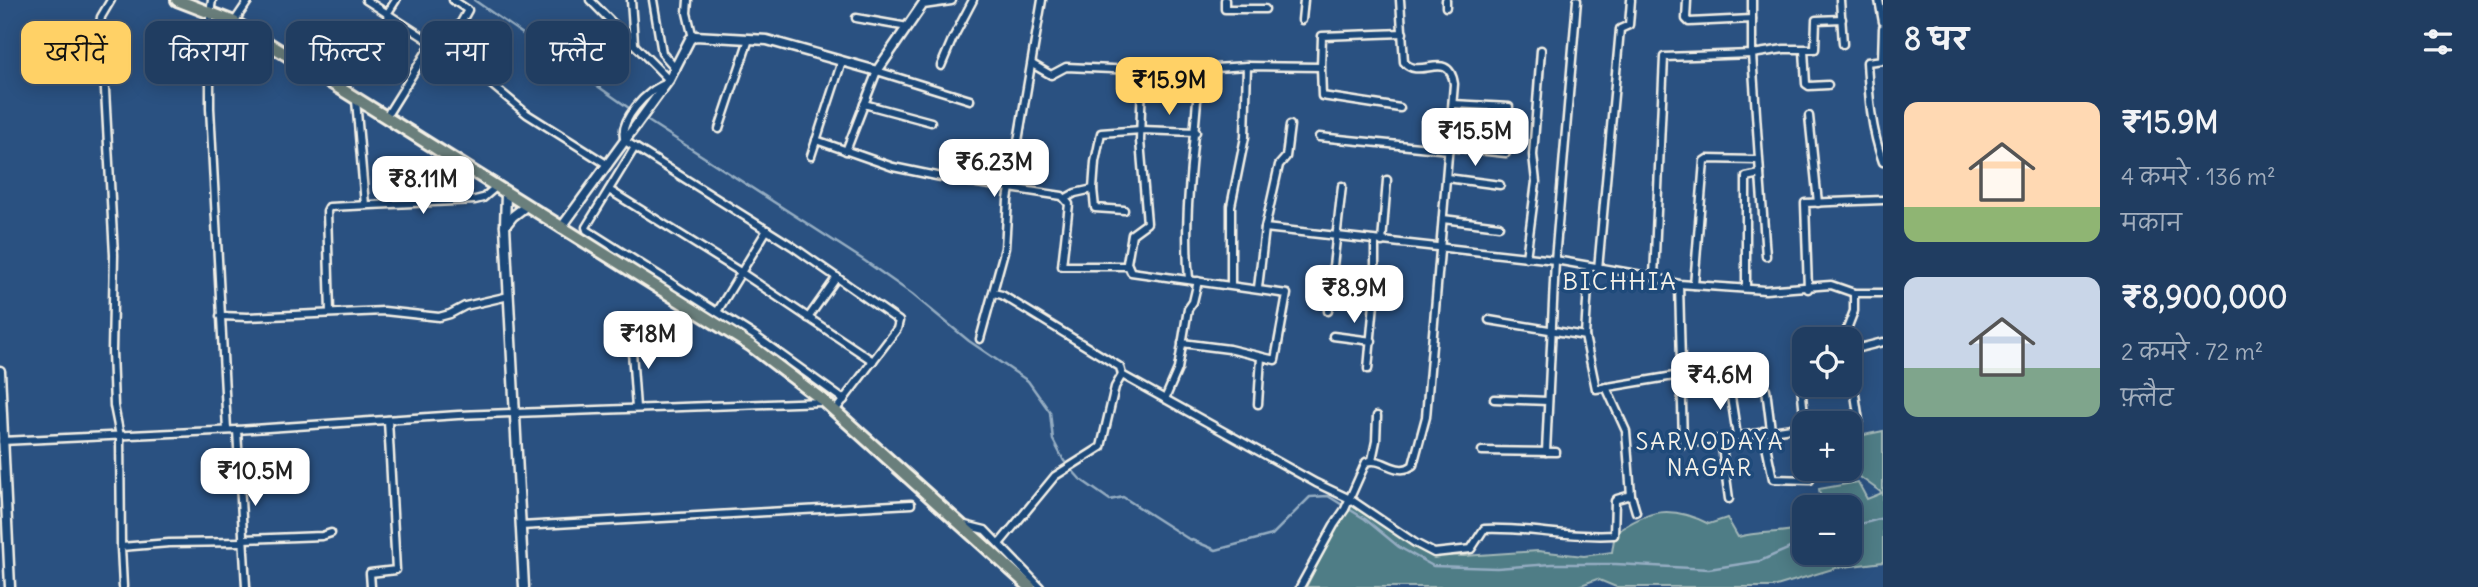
<!DOCTYPE html>
<html lang="hi">
<meta charset="utf-8">
<style>
body{margin:0;font-family:Delius,"Playpen Sans Deva",sans-serif;background:#284467;color:#f1f3f6;height:100vh;display:flex;flex-direction:column;font-size:26px;white-space:nowrap}
*{box-sizing:border-box;margin:0}
p{font-size:23px;color:#a2aebd}
.icon{flex:none;width:38px;height:38px;fill:none;stroke:currentColor;stroke-width:2;stroke-linecap:round;stroke-linejoin:round}
.map{position:relative;flex:1;overflow:hidden}
.panel{display:flex;flex-direction:column;background:#203d61;width:595px}
.panel>*{flex:none}
.banner{position:absolute;left:21px;top:21px;width:665px;height:63px;display:flex;gap:14px}
.fabs{position:absolute;left:1792px;top:327px;display:grid;gap:14px}
.fabs a{display:grid;place-items:center;width:70px;height:70px;border-radius:14px;background:#203d61;box-shadow:0 4px 18px #0003,0 0 0 2px #3d5676;font-size:35px}
.price{position:absolute;translate:-50% -60px;padding:0 16px;border-radius:14px;background:#fff;color:#222;font-size:23px;line-height:46px;filter:drop-shadow(0 2px 4px #0008)}
.price::after{content:'';position:absolute;left:50%;top:42px;width:21px;height:16px;margin-left:-10px;background:inherit;clip-path:polygon(0 0,100% 0,50% 100%)}
.price.selected{background:#ffd166;color:#111}
ul{padding:0;list-style:none}
li{display:flex;align-items:center;gap:21px;height:175px;padding:0 21px}
li span{display:grid;place-items:center;flex:none;width:196px;height:140px;border-radius:14px;color:#555}
li>.icon{margin-inline-start:auto}
span .icon{width:84px;height:84px;fill:#fffc;stroke-width:1}
li b{font-size:30px}
h2{display:flex;justify-content:space-between;align-items:center;height:84px;padding:0 21px;font-size:30px}
.tag{padding:0 24px;border-radius:14px;background:#203d61;box-shadow:0 4px 18px #0003,0 0 0 2px #3d5676;font-size:24px;line-height:63px}
.tag.selected{background:#ffd166;color:#111}
main{display:flex;flex:1;min-height:0}
.map>svg:first-child{display:block}
.green{fill:#4f7d86;stroke:#a2b7b7;stroke-width:2}
.lines{fill:none;stroke-linecap:round;stroke-linejoin:round}
.stream{stroke:#95adc2;stroke-width:2.5}
.minor-casing{stroke:#f4f1e8;stroke-width:11}
.tertiary-casing{stroke:#f4f1e8;stroke-width:13}
.trunk-casing{stroke:#f4f1e8;stroke-width:16}
.minor{stroke:#1f4a7a;stroke-width:6}
.tertiary{stroke:#1f4a7a;stroke-width:8}
.trunk{stroke:#6b7f7c;stroke-width:10}
.labels{text-anchor:middle;dominant-baseline:central;stroke-width:7;stroke-linejoin:round;paint-order:stroke}
.neighbourhood-label{font-size:23px;letter-spacing:2px;fill:#f4f1e8;stroke:#1f4a7a}
.quarter-label{font-size:24px;letter-spacing:2px;fill:#f4f1e8;stroke:#1f4a7a}
</style>
<main>
<div class="map">
<svg width="1883" height="587" viewBox="0 0 1883 587">
<rect width="100%" height="100%" fill="#2a5181"/>
<filter id="ink" filterUnits="userSpaceOnUse"><feTurbulence type="fractalNoise" baseFrequency=".0143" numOctaves="2"/><feDisplacementMap in="SourceGraphic" scale="14" xChannelSelector="R" yChannelSelector="G"/><feConvolveMatrix kernelMatrix="1 2 1 2 8 2 1 2 1" color-interpolation-filters="sRGB"/></filter>
<g filter="url(#ink)">
<path class="green" d="M 1883,431 L 1883,562 L 1836,568 L 1773,587 L 1616,587 L 1597,579 L 1576,587 L 1306,587 L 1338,524 L 1351,505 L 1427,554 L 1464,556 L 1538,551 L 1584,556 L 1612,552 L 1615,533 C 1649,509 1671,505 1709,524 L 1727,518 L 1738,537 C 1761,530 1784,535 1804,527 L 1804,553 L 1850,553 L 1850,508 L 1822,507 L 1819,489 L 1858,482 L 1867,499 L 1882,493 L 1860,477 L 1854,437 Z"/>
<g class="lines">
<g class="stream">
<path d="M 474,0 L 639,115"/>
<path d="M 645,119 L 862,259 L 912,294 L 969,341 L 1028,381 L 1050,412 L 1053,440 L 1064,461 L 1080,479 L 1110,500 L 1123,497 L 1187,538 L 1216,550 L 1272,535 L 1310,497 L 1328,496 L 1365,519 L 1399,547 L 1433,566 L 1497,568 L 1552,564 L 1616,564 L 1709,569 L 1760,561 L 1804,542"/>
<path d="M 1850,527 L 1883,518"/>
</g>
<defs>
<g id="minor">
<path d="M 111,0 L 101,17 L 99,32 L 105,90 L 114,255 L 112,351 L 114,406 L 120,436 L 121,547"/>
<path d="M 212,0 L 210,13 L 210,108 L 227,430"/>
<path d="M 366,0 L 473,69 L 527,114 L 608,165"/>
<path d="M 590,0 L 669,80"/>
<path d="M 631,0 L 634,43"/>
<path d="M 653,0 L 662,53 L 676,69"/>
<path d="M 688,0 L 687,13 L 693,38"/>
<path d="M 1225,0 L 1225,9 L 1265,9"/>
<path d="M 1446,0 L 1446,7"/>
<path d="M 1687,0 L 1686,19 L 1689,22 L 1752,19"/>
<path d="M 1840,0 L 1843,44"/>
<path d="M 1879,0 L 1883,22"/>
<path d="M 387,14 L 396,0"/>
<path d="M 856,18 L 908,27"/>
<path d="M 1302,20 L 1304,0"/>
<path d="M 234,22 L 249,0"/>
<path d="M 1804,50 L 1806,84 L 1809,86 L 1828,85"/>
<path d="M 445,51 L 468,10 L 453,0"/>
<path d="M 1882,60 L 1883,28"/>
<path d="M 1883,60 L 1867,62 C 1869,97 1871,129 1883,162"/>
<path d="M 1032,64 L 1051,75 L 1066,67 L 1135,70 L 1142,78 L 1140,141 L 1147,223 L 1132,234 L 1127,263 L 1131,272 L 1287,294 L 1275,360 L 1229,349 L 1182,343"/>
<path d="M 941,66 L 952,40 L 973,0"/>
<path d="M 1321,67 L 1322,96 L 1400,108"/>
<path d="M 1142,78 L 1199,69 L 1247,66 L 1321,67 L 1322,36 L 1403,33"/>
<path d="M 666,84 C 648,89 617,121 625,141 L 792,246 L 899,321 L 897,329 L 835,411"/>
<path d="M 341,88 L 390,16"/>
<path d="M 356,100 L 365,205"/>
<path d="M 864,104 L 931,122"/>
<path d="M 1453,104 L 1509,107"/>
<path d="M 1809,116 L 1818,203"/>
<path d="M 386,117 L 432,43"/>
<path d="M 719,129 L 749,39"/>
<path d="M 1319,137 L 1449,150"/>
<path d="M 816,140 L 893,167 L 951,179 L 1062,196 L 1069,204 L 1062,266 L 1128,266"/>
<path d="M 635,147 L 586,227 L 587,230 L 755,336 L 844,400"/>
<path d="M 1449,147 L 1506,153"/>
<path d="M 846,151 L 877,71 L 970,100"/>
<path d="M 811,156 L 842,61"/>
<path d="M 1760,174 L 1766,256"/>
<path d="M 1447,178 L 1500,185"/>
<path d="M 1093,189 L 1095,208 L 1124,210"/>
<path d="M 609,190 L 742,273 L 873,361"/>
<path d="M 1066,198 L 1075,193 L 1093,189 L 1095,162 L 1101,133 L 1141,130 L 1196,132"/>
<path d="M 1443,219 L 1499,226"/>
<path d="M 1265,228 L 1555,260 L 1654,277 L 1679,284 L 1765,290 L 1831,285 L 1854,293 L 1883,293"/>
<path d="M 1382,242 L 1387,180"/>
<path d="M 1526,258 L 1536,182 L 1533,155 L 1541,50"/>
<path d="M 1598,269 L 1620,29 L 1629,25 L 1631,0"/>
<path d="M 1654,277 L 1664,57 L 1752,54 L 1784,49 L 1815,49 L 1816,20 L 1842,19"/>
<path d="M 1189,279 C 1182,209 1196,140 1199,69"/>
<path d="M 1679,284 L 1683,444 L 1721,439 L 1729,499"/>
<path d="M 1231,285 L 1231,206 L 1245,137 L 1247,66"/>
<path d="M 1694,285 L 1704,161 L 1707,159 L 1758,160"/>
<path d="M 1258,288 L 1265,228 L 1279,165 L 1286,157 L 1290,125"/>
<path d="M 1746,288 L 1746,177 L 1760,174 L 1752,54 L 1752,0"/>
<path d="M 1808,289 L 1805,203 L 1883,200"/>
<path d="M 993,293 L 1002,295 L 1120,367 L 1122,375"/>
<path d="M 1328,311 L 1342,186"/>
<path d="M 330,312 L 327,211 L 329,207 L 475,200 L 483,198 L 497,186"/>
<path d="M 717,312 L 767,230"/>
<path d="M 220,316 L 248,317 L 384,311 L 439,317 L 450,314 L 465,306 L 509,296"/>
<path d="M 808,318 L 837,277"/>
<path d="M 1489,320 L 1585,336 L 1596,389 L 1680,375"/>
<path d="M 1333,336 L 1372,341"/>
<path d="M 1585,336 L 1589,268"/>
<path d="M 631,337 L 636,408"/>
<path d="M 980,339 L 1005,248 L 1008,200 L 1042,0"/>
<path d="M 1849,340 L 1847,329 L 1854,311 L 1854,293"/>
<path d="M 1850,345 L 1851,350 L 1883,342"/>
<path d="M 1850,361 L 1859,421"/>
<path d="M 1368,369 L 1375,292 L 1375,241"/>
<path d="M 1729,384 L 1737,436"/>
<path d="M 1801,386 L 1805,424"/>
<path d="M 1606,387 L 1626,431 L 1631,495 L 1636,512"/>
<path d="M 1766,389 L 1771,430"/>
<path d="M 1165,399 L 1178,369 L 1188,309 L 1193,302 L 1198,281"/>
<path d="M 1494,399 L 1548,401"/>
<path d="M 1258,404 L 1261,357"/>
<path d="M 237,430 L 246,587"/>
<path d="M 1763,431 L 1773,479 L 1810,480 L 1810,469"/>
<path d="M 1721,439 L 1804,426"/>
<path d="M 2,441 L 237,430 L 458,415 L 823,402"/>
<path d="M 1482,451 L 1556,452"/>
<path d="M 1546,452 L 1555,260 L 1577,0"/>
<path d="M 1372,460 L 1376,441 L 1377,416"/>
<path d="M 965,525 L 985,530 L 1040,587"/>
<path d="M 521,526 L 911,504"/>
<path d="M 243,539 L 322,536 L 331,533"/>
<path d="M 999,544 L 1055,476 L 1101,447 L 1115,387 L 1122,375 L 1316,483 L 1350,499 L 1415,543 L 1434,553 L 1471,549 L 1484,529 C 1529,527 1569,538 1614,535 L 1615,501 L 1617,499 L 1631,495"/>
<path d="M 123,587 L 121,547 L 169,543 L 243,542"/>
<path d="M 371,587 L 370,573 L 396,570 L 388,420"/>
<path d="M 1300,587 L 1334,525 L 1345,509 L 1366,462 C 1383,456 1397,478 1413,465 L 1426,417 L 1454,84 C 1449,48 1419,81 1404,62 L 1400,0"/>
</g>
<g id="tertiary">
<path d="M 506,193 L 505,226 L 524,587"/>
<path d="M 505,226 L 513,216 L 526,206"/>
<path d="M 561,228 L 669,80 L 690,39 L 695,36 L 767,40 L 877,71 L 923,4 L 951,0"/>
<path d="M 0,371 L 10,587"/>
</g>
<path id="trunk" d="M 177,0 L 234,22 L 750,345 L 825,402 L 1030,587"/>
</defs>
<use href="#minor" class="minor-casing"/>
<use href="#tertiary" class="tertiary-casing"/>
<use href="#trunk" class="trunk-casing"/>
<use href="#minor" class="minor"/>
<use href="#tertiary" class="tertiary"/>
<use href="#trunk" class="trunk"/>
</g>
</g>
<g class="labels">
<g class="neighbourhood-label">
<text x="1710" y="441">SARVODAYA<tspan x="1710" dy="26">NAGAR</tspan></text>
</g>
<g class="quarter-label">
<text x="1620" y="281">BICHHIA</text>
</g>
</g>
</svg>
<div class="fabs">
<a><svg class="icon" aria-label="locate" viewBox="0 0 24 24"><circle cx="12" cy="12" r="6"/><path d="M12 2v4M12 18v4M2 12h4M18 12h4"/></svg></a>
<a>+</a>
<a>−</a>
</div>
<b class="price selected" style="left:1169px;top:117px">₹15.9M</b>
<b class="price" style="left:1475px;top:168px">₹15.5M</b>
<b class="price" style="left:994px;top:199px">₹6.23M</b>
<b class="price" style="left:423px;top:216px">₹8.11M</b>
<b class="price" style="left:1354px;top:325px">₹8.9M</b>
<b class="price" style="left:648px;top:371px">₹18M</b>
<b class="price" style="left:1720px;top:412px">₹4.6M</b>
<b class="price" style="left:255px;top:508px">₹10.5M</b>
<div class="banner">
<a class="tag selected">खरीदें</a>
<a class="tag">किराया</a>
<a class="tag">फ़िल्टर</a>
<a class="tag">नया</a>
<a class="tag">फ़्लैट</a>
</div>
</div>
<section class="panel">
<h2>8 घर<svg class="icon" aria-label="filters" viewBox="0 0 24 24"><path d="M4 7h16M4 17h16"/><circle cx="9" cy="7" r="2"/><circle cx="15" cy="17" r="2"/></svg></h2>
<ul>
<li><span style="background:linear-gradient(#ffd9b3 75%,#8fb573 0)"><svg class="icon" aria-label="home" viewBox="0 0 24 24"><path d="M3 11l9-7 9 7M6 9v11h12V9"/></svg></span><div><b>₹15.9M</b><p>4 कमरे · 136 m²</p><p>मकान</p></div></li>
<li><span style="background:linear-gradient(#c9d6e8 65%,#7fa58c 0)"><svg class="icon" aria-label="home" viewBox="0 0 24 24"><path d="M3 11l9-7 9 7M6 9v11h12V9"/></svg></span><div><b>₹8,900,000</b><p>2 कमरे · 72 m²</p><p>फ़्लैट</p></div></li>
</ul>
</section>
</main>
